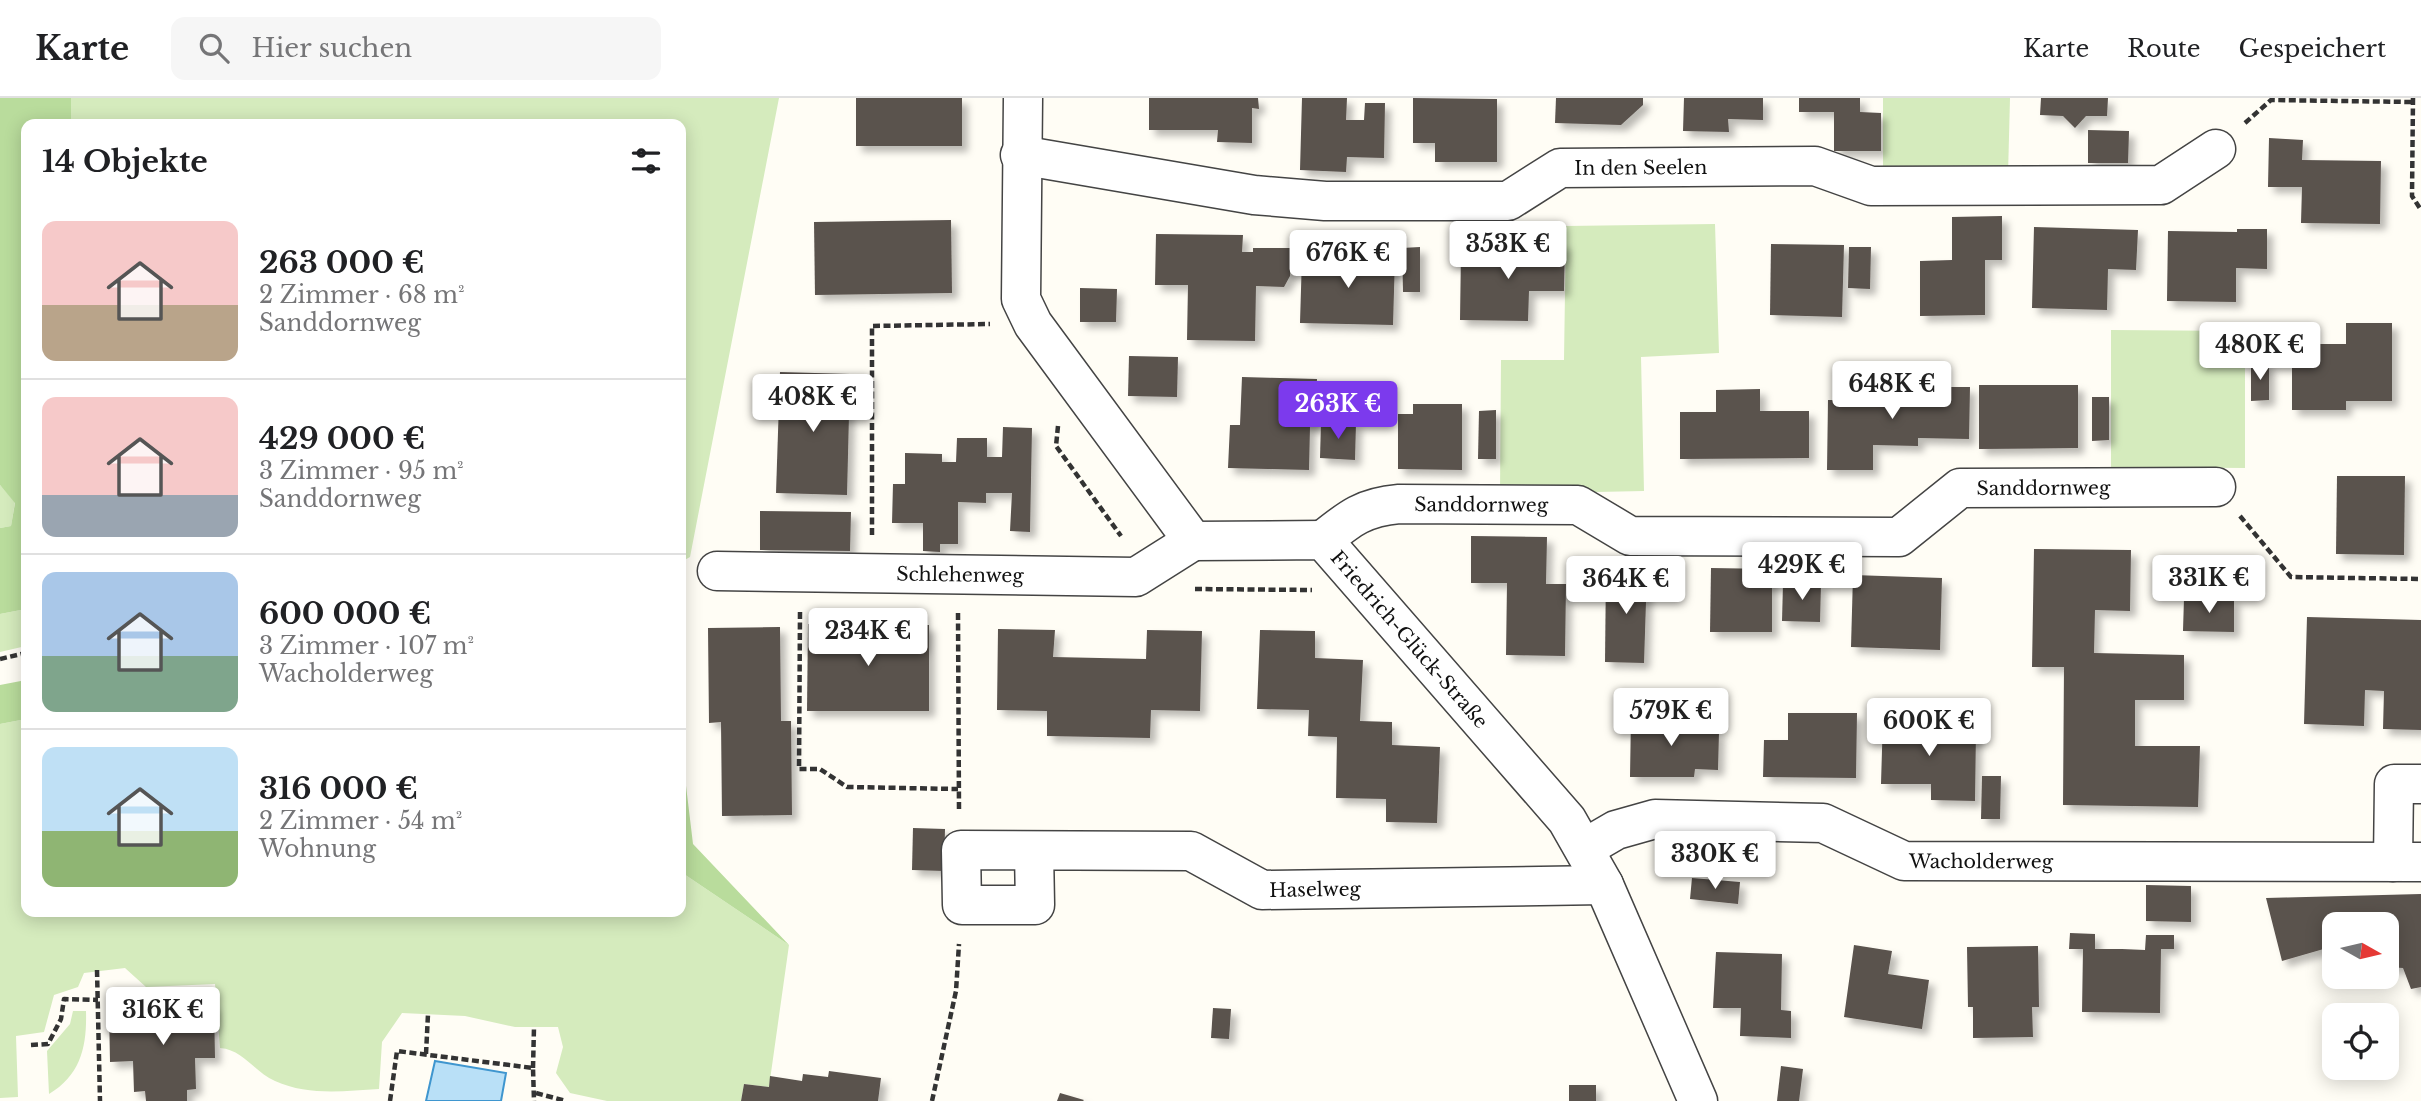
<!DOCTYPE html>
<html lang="de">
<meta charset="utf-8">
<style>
body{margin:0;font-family:"Libre Baskerville",serif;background:#f6f6f6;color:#202124;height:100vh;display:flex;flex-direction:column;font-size:26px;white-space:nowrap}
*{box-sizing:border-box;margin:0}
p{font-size:23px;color:#757577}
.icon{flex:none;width:38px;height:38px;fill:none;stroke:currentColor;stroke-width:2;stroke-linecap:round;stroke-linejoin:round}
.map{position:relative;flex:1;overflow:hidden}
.sheet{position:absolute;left:21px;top:21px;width:665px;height:798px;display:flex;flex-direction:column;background:#fff;border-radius:14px;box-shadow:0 4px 18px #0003}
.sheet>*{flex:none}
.needle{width:46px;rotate:98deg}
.buttons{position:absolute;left:2322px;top:814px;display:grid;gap:14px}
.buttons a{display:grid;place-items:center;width:77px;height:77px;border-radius:14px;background:#fff;box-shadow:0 4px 18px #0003;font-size:35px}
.price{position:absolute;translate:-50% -60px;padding:0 16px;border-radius:7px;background:#fff;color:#222;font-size:23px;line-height:46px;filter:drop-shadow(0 2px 4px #0008)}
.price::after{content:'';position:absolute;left:50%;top:42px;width:21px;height:16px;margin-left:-10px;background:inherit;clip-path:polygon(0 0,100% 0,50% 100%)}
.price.current{background:#7c3aed;color:#fff}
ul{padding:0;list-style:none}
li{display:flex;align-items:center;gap:21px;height:175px;padding:0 21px}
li+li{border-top:2px solid #e0e0e0}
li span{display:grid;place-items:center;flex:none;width:196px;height:140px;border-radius:14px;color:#555}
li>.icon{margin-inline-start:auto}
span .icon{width:84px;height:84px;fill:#fffc;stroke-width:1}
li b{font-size:30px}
h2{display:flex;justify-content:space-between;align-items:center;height:84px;padding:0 21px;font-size:30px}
header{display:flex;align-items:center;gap:42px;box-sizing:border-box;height:98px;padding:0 35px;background:#fff;border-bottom:2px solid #e0e0e0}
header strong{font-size:33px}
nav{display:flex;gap:38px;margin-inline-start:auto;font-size:24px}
.search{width:490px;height:63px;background:#f6f6f6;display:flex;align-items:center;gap:18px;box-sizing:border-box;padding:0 24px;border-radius:14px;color:#757577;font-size:26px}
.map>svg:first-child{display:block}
.green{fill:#d5ebbd}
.forest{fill:#b9dc9c}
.water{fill:#b9e0f7;stroke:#3f96cf;stroke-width:2}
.building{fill:#5a524d;filter:url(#shadow)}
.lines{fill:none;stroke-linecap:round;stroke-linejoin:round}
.minor-casing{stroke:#444;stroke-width:41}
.path{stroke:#333;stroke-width:4.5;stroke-dasharray:7 3.5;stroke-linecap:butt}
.minor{stroke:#fff;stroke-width:38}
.labels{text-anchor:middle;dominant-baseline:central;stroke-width:7;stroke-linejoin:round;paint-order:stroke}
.street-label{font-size:19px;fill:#111;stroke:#fff}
</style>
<header>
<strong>Karte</strong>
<div class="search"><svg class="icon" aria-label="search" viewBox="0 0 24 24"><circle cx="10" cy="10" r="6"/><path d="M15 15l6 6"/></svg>Hier suchen</div>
<nav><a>Karte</a><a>Route</a><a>Gespeichert</a></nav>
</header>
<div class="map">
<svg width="2421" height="1003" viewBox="0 0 2421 1003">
<defs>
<filter id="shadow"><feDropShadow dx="6" dy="6" stdDeviation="3.5" flood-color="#0004"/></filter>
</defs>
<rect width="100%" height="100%" fill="#fffdf5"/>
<g class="green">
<path d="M 71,0 L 779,0 L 690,459 L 681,464 L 681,26 L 71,26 Z"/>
<path d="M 1883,0 L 2010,0 L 2008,77 L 1883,79 Z"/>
<path d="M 1715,126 L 1719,255 L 1641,259 L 1644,393 L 1500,396 L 1501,262 L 1564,262 L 1566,128 Z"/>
<path d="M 2111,232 L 2245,233 L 2245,370 L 2111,369 Z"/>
<path d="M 0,387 L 15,404 L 11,428 L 0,430 Z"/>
<path d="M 26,511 L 26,548 L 0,554 L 0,516 Z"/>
<path d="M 26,621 L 26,814 L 681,814 L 681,774 L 789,847 L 769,989 L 744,986 L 741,1003 L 607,1003 L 570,995 L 556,975 L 563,949 L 558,929 L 515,929 L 465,918 L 402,915 L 382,944 L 379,991 C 344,993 308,998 275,983 C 254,974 244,952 220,950 L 215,886 L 146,889 L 125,870 L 84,875 L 78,889 L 54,897 L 44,934 L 16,938 L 18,999 L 0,1000 L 0,626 Z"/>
<path d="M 73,913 L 86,913 C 87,948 81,977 49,996 L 47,953 L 70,926 Z"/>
</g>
<g class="forest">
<path d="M 0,0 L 71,0 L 71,26 L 26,26 L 26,511 L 0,516 L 0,430 L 11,428 L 15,405 L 0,387 Z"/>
<path d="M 26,582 L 26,621 L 0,626 L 0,587 Z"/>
<path d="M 681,646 L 693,746 L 789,847 L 681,774 Z"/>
</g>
<path class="water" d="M 435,963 L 506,975 L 501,1003 L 426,1003 Z"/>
<g class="building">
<rect x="856" y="0" width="106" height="48"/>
<path d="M 1149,0 L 1258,0 L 1259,11 L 1252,10 L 1252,45 L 1217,44 L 1218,32 L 1149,32 Z"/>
<path d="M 1302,0 L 1347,0 L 1346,22 L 1364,22 L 1365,5 L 1385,5 L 1384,60 L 1347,59 L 1346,74 L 1300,72 Z"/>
<path d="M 1413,0 L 1497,1 L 1497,64 L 1435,64 L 1435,45 L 1413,45 Z"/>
<path d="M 1556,0 L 1643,0 L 1643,7 L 1621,27 L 1555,25 Z"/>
<path d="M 1684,0 L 1763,0 L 1763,22 L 1728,21 L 1729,34 L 1683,33 Z"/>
<path d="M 1799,0 L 1860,0 L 1860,14 L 1881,15 L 1881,53 L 1834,53 L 1834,14 L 1799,14 Z"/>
<path d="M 2041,0 L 2108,0 L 2107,18 L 2086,18 L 2075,30 L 2063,18 L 2040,17 Z"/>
<path d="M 2088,32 L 2129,33 L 2128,65 L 2088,65 Z"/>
<path d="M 2269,40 L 2303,42 L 2302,62 L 2381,63 L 2380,126 L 2301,125 L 2302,89 L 2268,89 Z"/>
<path d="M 2002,118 L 2002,162 L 1985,162 L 1985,217 L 1920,218 L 1920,163 L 1952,162 L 1952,119 Z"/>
<path d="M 951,122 L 952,195 L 815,197 L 814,124 Z"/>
<path d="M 2034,129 L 2138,132 L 2136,172 L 2108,171 L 2107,212 L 2032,210 Z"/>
<path d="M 2237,131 L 2267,131 L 2267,171 L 2236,170 L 2236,204 L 2167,203 L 2168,133 L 2237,134 Z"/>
<path d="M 1156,136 L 1243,137 L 1242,154 L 1253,154 L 1253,150 L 1291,150 L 1290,178 L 1284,189 L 1256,188 L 1255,243 L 1187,242 L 1188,187 L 1155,187 Z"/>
<path d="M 1529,145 L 1565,145 L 1564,193 L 1529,193 L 1528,223 L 1460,222 L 1461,153 L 1529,154 Z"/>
<path d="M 1771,146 L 1844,147 L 1842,219 L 1770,217 Z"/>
<path d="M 1420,149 L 1420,194 L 1403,194 L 1402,150 Z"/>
<path d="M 1849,149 L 1871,149 L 1870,191 L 1848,190 Z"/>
<path d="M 1302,158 L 1395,159 L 1393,227 L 1300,225 Z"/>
<path d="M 1080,190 L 1117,191 L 1116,224 L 1080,224 Z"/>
<path d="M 2346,225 L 2392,225 L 2392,303 L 2346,303 L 2346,312 L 2292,312 L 2292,246 L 2346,246 Z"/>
<path d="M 1129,258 L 1178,259 L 1177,299 L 1128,298 Z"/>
<path d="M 2251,266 L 2269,266 L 2269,302 L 2251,303 Z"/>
<path d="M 780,274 L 850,276 L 847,397 L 776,395 Z"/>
<path d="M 1873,277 L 1919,277 L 1919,305 L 1948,306 L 1947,289 L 1970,289 L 1969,341 L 1918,340 L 1918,348 L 1873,347 L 1873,372 L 1827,372 L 1828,302 L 1873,302 Z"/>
<path d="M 1242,279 L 1317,281 L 1315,329 L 1310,329 L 1309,372 L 1228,370 L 1230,327 L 1240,327 Z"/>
<path d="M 1979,287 L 2078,287 L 2078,350 L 1979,351 Z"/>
<path d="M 1760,291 L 1760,313 L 1809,313 L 1809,360 L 1680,361 L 1680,314 L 1716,314 L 1716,292 Z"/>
<path d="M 2092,299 L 2109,299 L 2109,342 L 2092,343 Z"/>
<path d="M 1413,306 L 1462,306 L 1462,372 L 1398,371 L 1398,316 L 1413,316 Z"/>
<path d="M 1496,312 L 1496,361 L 1478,361 L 1479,313 Z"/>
<path d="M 1321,324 L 1356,325 L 1355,362 L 1320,360 Z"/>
<path d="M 1003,329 L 1032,330 L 1030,434 L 1010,433 L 1012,395 L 986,395 L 986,405 L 958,404 L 958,446 L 940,446 L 940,454 L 923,453 L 923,425 L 892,425 L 893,386 L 905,386 L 905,355 L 942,356 L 942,364 L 956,364 L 957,340 L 987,340 L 987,359 L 1002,359 Z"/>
<path d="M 2337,378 L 2405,378 L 2404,457 L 2336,456 Z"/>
<path d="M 760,413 L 851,414 L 850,453 L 760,452 Z"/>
<path d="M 1471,438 L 1547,439 L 1546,486 L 1566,486 L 1565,558 L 1506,557 L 1507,485 L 1471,485 Z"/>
<path d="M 2034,451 L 2131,452 L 2130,513 L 2095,512 L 2094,555 L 2184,557 L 2184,602 L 2135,602 L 2135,648 L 2200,648 L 2198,709 L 2063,707 L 2064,569 L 2032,569 Z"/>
<path d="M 1711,470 L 1772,471 L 1772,534 L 1710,534 Z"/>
<path d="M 1606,472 L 1647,473 L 1644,565 L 1605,564 Z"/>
<path d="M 1853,477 L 1942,480 L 1940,552 L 1851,549 Z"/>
<path d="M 1783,485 L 1821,486 L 1820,524 L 1782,523 Z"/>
<path d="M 2184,500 L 2234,501 L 2234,534 L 2183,533 Z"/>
<path d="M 2307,519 L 2421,522 L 2421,632 L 2383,631 L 2384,593 L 2365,592 L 2364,628 L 2304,626 Z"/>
<path d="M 808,526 L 929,527 L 929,613 L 807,613 Z"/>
<path d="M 780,529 L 781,623 L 791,623 L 792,717 L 722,718 L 721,624 L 709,625 L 708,530 Z"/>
<path d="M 998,531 L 1055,532 L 1053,559 L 1146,561 L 1147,532 L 1202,533 L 1200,613 L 1151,612 L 1150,640 L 1047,638 L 1047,613 L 997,612 Z"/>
<path d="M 1260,532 L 1315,533 L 1315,560 L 1363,562 L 1360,623 L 1392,624 L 1392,647 L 1440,649 L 1437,725 L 1386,724 L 1386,701 L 1336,700 L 1337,639 L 1308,638 L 1309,612 L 1257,611 Z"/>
<path d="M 1788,615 L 1857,615 L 1856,680 L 1763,679 L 1764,642 L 1788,642 Z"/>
<path d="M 1631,618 L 1695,619 L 1695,634 L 1719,634 L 1718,672 L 1695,671 L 1694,679 L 1630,679 Z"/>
<path d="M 1883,619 L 1932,620 L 1932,632 L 1976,633 L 1975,703 L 1931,702 L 1931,686 L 1881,686 Z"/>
<path d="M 1982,678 L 2001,678 L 2000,721 L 1981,721 Z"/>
<path d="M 913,730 L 945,731 L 944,773 L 912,772 Z"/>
<path d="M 1692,780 L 1740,784 L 1738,806 L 1690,801 Z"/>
<path d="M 2146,787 L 2191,788 L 2191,824 L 2146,823 Z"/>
<path d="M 2421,796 L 2421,889 L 2411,891 L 2403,870 L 2387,869 L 2387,826 L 2334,826 L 2334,848 L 2282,863 L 2266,800 Z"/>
<path d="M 2070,835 L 2095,836 L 2095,851 L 2122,851 L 2145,852 L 2146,837 L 2174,837 L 2174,851 L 2161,851 L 2160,915 L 2082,914 L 2083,851 L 2069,851 Z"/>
<path d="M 1854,847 L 1892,853 L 1888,876 L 1929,882 L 1922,931 L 1844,919 Z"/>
<path d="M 2038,848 L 2039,909 L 2032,909 L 2033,939 L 1973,940 L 1973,909 L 1968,909 L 1967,849 Z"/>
<path d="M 1716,854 L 1782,856 L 1781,912 L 1791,913 L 1791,940 L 1740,938 L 1741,910 L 1713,910 Z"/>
<path d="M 214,907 L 215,960 L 195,960 L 196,991 L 187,992 L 187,1003 L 146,1003 L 145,993 L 134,994 L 133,963 L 110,964 L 109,910 Z"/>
<path d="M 1213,910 L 1231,911 L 1229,941 L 1211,940 Z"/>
<path d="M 1781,968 L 1803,971 L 1799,1003 L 1777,1003 Z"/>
<path d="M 829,973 L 881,980 L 878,1003 L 741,1003 L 744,986 L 769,989 L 770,978 L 802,983 L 803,976 L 828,979 Z"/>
<rect x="1569" y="987" width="27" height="16"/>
<path d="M 1060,995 L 1084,1002 L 1083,1003 L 1057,1003 Z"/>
</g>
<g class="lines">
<defs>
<g id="minor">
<path id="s1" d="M 1023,0 L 1021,201 L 1033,226 L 1193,443 L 1323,442 L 1567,722 L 1604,787 L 1698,1003"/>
<path id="s2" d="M 1020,57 L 1254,97 L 1325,103 L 1508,103 L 1560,70 L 1815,68 L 1871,88 L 2161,87 L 2216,51"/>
<path id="s3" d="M 1323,442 C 1350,420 1364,409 1399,406 L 1578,407 L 1630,438 L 1899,439 L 1960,390 L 2216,389"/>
<path id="s4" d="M 717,473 L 1136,479 L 1193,443"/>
<path id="s5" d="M 1585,750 L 1616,732 L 1655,721 L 1823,725 L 1904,763 L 2421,764"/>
<path id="s6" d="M 1034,753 L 1035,807 L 962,807 L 961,752 L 1191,753 L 1262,792 L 1604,787"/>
<path d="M 2393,764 L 2394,686 L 2421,686"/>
</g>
</defs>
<use href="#minor" class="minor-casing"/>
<g class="path">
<path d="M 2413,0 L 2412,98 L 2421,112"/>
<path d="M 2245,25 L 2271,2 L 2413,4"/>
<path d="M 1058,328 L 1056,348 L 1121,438"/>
<path d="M 2240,418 L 2291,479 L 2421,481"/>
<path d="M 872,437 L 872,228 L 990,226"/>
<path d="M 1195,491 L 1312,492"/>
<path d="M 800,514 L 799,671 L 820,671 L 847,689 L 958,691"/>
<path d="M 958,515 L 959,712"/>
<path d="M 0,561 L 26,555"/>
<path d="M 97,872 L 100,1003"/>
<path d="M 31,947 L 48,946 L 61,921 L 64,901 L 98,902"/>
<path d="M 426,956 L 428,916"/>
<path d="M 533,970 L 534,929"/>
<path d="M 536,995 L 566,1003"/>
<path d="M 390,1003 L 397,953 L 533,970 L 534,1003"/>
<path d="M 932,1003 L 956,893 L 959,846"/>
</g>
<use href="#minor" class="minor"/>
</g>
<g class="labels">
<g class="street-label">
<text stroke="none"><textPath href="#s2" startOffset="634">In den Seelen</textPath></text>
<text stroke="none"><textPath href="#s3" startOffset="756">Sanddornweg</textPath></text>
<text stroke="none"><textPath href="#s3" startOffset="168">Sanddornweg</textPath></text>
<text stroke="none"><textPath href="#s4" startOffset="243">Schlehenweg</textPath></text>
<text stroke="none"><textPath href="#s1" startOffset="760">Friedrich-Glück-Straße</textPath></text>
<text stroke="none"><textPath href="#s5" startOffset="411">Wacholderweg</textPath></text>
<text stroke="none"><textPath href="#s6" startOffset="546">Haselweg</textPath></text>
</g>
</g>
</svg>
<div class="buttons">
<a><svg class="needle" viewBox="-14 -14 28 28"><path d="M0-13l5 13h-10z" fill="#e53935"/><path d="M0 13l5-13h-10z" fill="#757577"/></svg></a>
<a><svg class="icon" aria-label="locate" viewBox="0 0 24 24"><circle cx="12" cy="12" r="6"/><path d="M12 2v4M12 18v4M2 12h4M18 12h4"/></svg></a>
</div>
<b class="price" style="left:1508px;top:183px">353K €</b>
<b class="price" style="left:1348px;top:192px">676K €</b>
<b class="price" style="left:2260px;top:284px">480K €</b>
<b class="price" style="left:1892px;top:323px">648K €</b>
<b class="price" style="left:813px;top:336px">408K €</b>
<b class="price current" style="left:1338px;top:343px">263K €</b>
<b class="price" style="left:1802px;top:504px">429K €</b>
<b class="price" style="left:2209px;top:517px">331K €</b>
<b class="price" style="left:1626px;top:518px">364K €</b>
<b class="price" style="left:868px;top:570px">234K €</b>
<b class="price" style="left:1671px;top:650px">579K €</b>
<b class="price" style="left:1929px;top:660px">600K €</b>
<b class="price" style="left:1715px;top:793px">330K €</b>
<b class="price" style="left:163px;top:949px">316K €</b>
<section class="sheet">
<h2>14 Objekte<svg class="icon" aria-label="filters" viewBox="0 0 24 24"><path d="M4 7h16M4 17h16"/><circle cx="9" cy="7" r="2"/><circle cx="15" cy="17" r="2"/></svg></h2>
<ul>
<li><span style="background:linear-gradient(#f6c9c9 60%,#b9a48a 0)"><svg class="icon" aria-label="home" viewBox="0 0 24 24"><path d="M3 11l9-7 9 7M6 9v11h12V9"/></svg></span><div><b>263 000 €</b><p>2 Zimmer · 68 m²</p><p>Sanddornweg</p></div></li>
<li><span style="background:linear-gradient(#f6c9c9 70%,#9aa5b1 0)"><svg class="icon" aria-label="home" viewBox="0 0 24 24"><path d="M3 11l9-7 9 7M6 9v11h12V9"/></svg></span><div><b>429 000 €</b><p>3 Zimmer · 95 m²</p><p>Sanddornweg</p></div></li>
<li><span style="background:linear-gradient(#a9c7e8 60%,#7fa58c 0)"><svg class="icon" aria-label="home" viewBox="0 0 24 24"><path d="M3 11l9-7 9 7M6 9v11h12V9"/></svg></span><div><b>600 000 €</b><p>3 Zimmer · 107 m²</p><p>Wacholderweg</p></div></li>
<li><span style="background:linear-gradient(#bfe0f5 60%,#8fb573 0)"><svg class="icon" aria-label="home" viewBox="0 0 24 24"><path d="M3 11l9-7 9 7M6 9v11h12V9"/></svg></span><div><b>316 000 €</b><p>2 Zimmer · 54 m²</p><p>Wohnung</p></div></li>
</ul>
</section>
</div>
